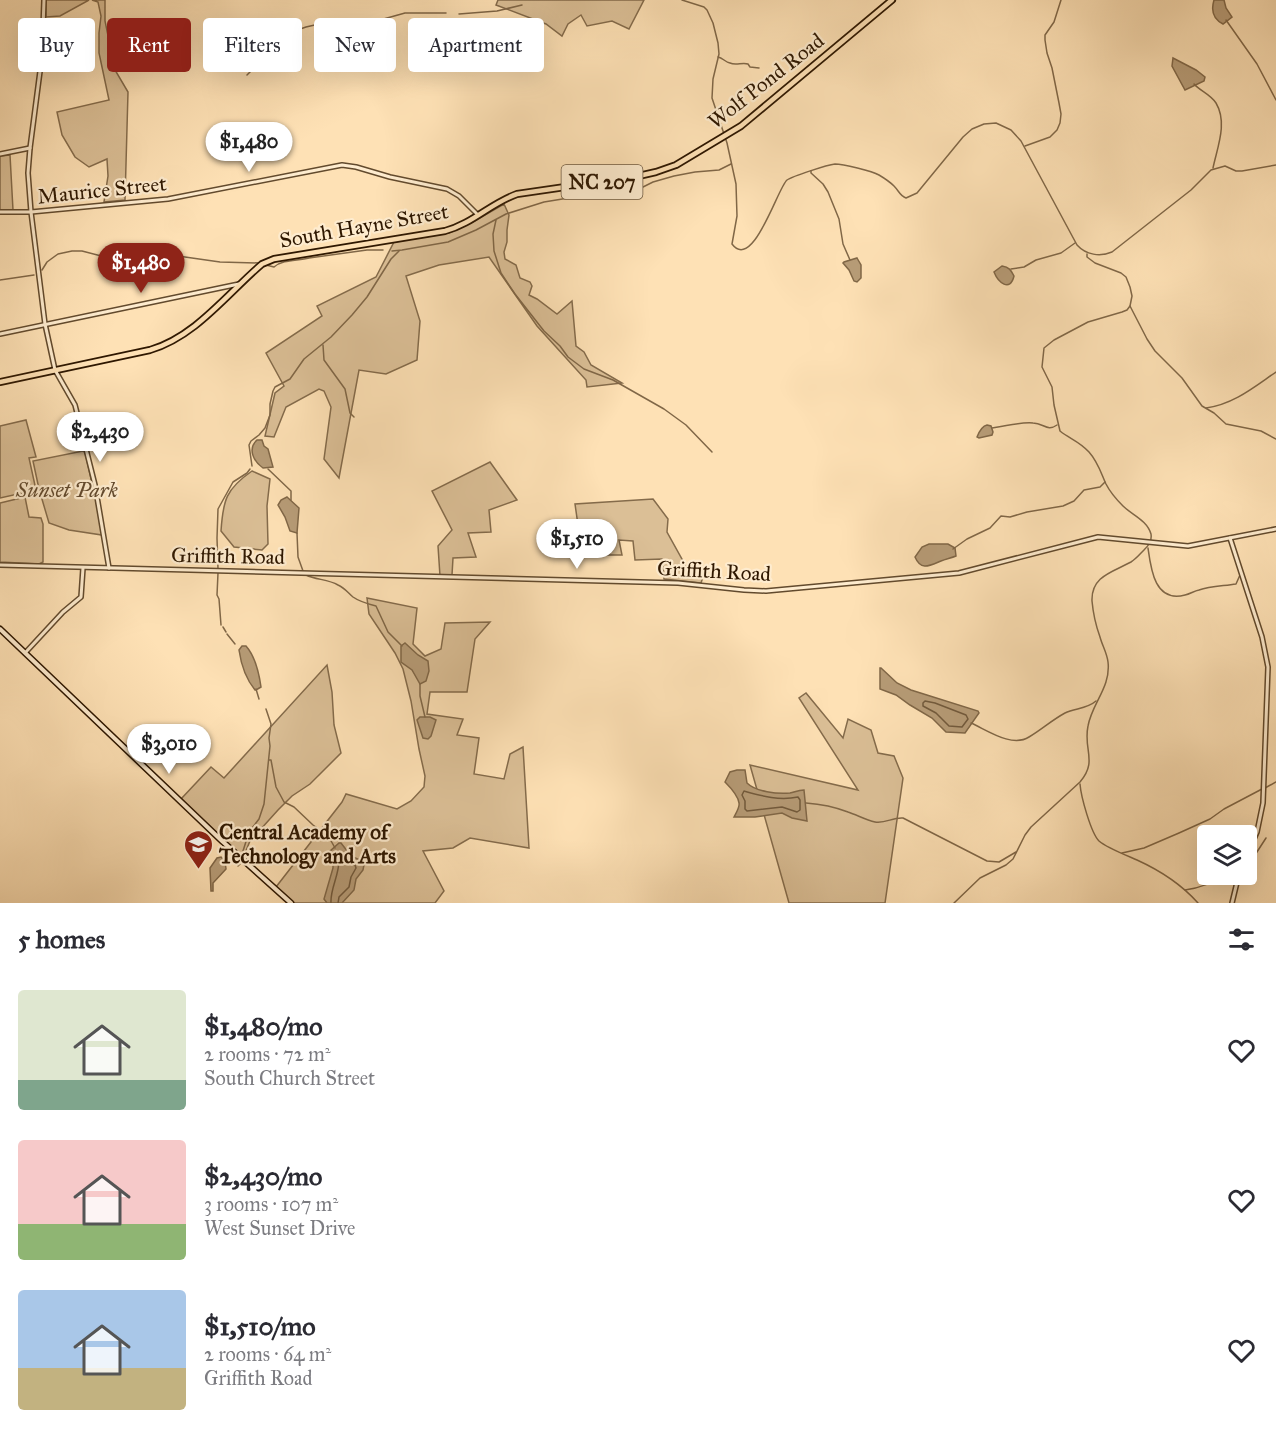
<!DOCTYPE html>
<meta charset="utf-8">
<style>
body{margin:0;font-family:"IM FELL Great Primer",serif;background:#f2f2f3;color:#2b2b33;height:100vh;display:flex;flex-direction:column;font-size:22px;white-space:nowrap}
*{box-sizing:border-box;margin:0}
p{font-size:20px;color:#7c7c81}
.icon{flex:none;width:33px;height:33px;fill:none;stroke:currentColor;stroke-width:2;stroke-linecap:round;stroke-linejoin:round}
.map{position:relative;height:903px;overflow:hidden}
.side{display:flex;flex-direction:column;background:#fff;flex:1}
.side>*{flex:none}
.banner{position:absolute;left:18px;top:18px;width:600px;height:54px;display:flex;gap:12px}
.buttons{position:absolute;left:1197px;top:825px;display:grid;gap:12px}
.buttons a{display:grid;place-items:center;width:60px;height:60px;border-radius:6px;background:#fff;box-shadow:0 6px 24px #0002;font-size:30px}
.price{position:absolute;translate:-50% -51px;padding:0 14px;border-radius:21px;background:#fff;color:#222;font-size:20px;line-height:39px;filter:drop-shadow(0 2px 3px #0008)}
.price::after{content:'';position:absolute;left:50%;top:36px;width:18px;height:14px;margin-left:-9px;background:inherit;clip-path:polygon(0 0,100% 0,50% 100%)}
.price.on{background:#8f2418;color:#fff}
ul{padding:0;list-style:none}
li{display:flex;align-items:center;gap:18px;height:150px;padding:0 18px}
li span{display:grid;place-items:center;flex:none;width:168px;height:120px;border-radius:6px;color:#555}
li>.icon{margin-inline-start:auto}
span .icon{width:72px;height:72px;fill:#fffc;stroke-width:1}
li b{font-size:26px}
h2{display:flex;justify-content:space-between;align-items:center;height:72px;padding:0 18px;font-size:26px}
.tag{padding:0 21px;border-radius:6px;background:#fff;box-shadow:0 6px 24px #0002;font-size:21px;line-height:54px}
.tag.on{background:#8f2418;color:#fff}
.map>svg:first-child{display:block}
.green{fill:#dbbf96;stroke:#846b4b;stroke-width:1.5}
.water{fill:#b79c77;stroke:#806747;stroke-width:1.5}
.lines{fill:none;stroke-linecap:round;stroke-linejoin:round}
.shore{stroke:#725a3c;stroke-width:1.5}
.stream{stroke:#806747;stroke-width:1.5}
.tertiary-casing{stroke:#624a2d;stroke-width:6}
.secondary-casing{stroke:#2e1700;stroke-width:7}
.primary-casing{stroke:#2e1700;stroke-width:8}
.tertiary{stroke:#feeccf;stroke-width:3}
.secondary{stroke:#feeccf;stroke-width:4}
.primary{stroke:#fee1b5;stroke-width:4.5}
.labels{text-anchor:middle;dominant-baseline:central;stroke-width:4.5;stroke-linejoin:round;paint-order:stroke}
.shield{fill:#feeccf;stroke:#6c573e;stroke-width:1.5}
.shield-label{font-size:20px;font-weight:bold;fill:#2e1700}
.street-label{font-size:21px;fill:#2e1700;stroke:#feeccf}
.park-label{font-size:21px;font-style:italic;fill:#62492d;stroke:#feeccf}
.poi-label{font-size:21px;font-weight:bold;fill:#2e1700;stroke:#feeccf;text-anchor:start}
</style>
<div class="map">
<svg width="1276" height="903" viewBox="0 0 1276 903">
<rect width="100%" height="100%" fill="#fee1b5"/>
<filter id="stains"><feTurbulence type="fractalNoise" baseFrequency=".00333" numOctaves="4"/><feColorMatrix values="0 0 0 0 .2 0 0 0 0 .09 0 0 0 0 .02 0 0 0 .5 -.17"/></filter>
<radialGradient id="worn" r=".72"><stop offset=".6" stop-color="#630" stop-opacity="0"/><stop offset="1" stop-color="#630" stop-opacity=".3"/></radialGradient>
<g class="green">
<path d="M 46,0 L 89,0 L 60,16 L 46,17 Z"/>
<path d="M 92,0 L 105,0 L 105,21 L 115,70 L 128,92 L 125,200 L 104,202 L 108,176 L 107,159 L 89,167 L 75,157 L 62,135 L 57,112 L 109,100 L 99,53 L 99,33 L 101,16 L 98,2 Z"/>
<path d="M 498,0 L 644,0 L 629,29 L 612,21 L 587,26 L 581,15 L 568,24 L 562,36 L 546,24 L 496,5 Z"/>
<path d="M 10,155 L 13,210 L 0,210 L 0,156 Z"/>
<path d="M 504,204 L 509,215 L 507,230 L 507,242 L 504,252 L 505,259 L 516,265 L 520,278 L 530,282 L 532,286 L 529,295 L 537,299 L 557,314 L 572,301 L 576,346 L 584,352 L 591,365 L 622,383 L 587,387 L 586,380 L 537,326 L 489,257 L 439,265 L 406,276 L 420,321 L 417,360 L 386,374 L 359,370 L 339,478 L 324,459 L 331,407 L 324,391 L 319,389 L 286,407 L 274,437 L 265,436 L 275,393 L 284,386 L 266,353 L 322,316 L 317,306 L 376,277 L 394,242 L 449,233 L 471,223 Z"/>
<path d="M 26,420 L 36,457 L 29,458 L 36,490 L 0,498 L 0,426 Z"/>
<path d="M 83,451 L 85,452 L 96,501 L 102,535 L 69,530 L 49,523 L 39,489 L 33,461 Z"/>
<path d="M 490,462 L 517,500 L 489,510 L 491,532 L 468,533 L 476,557 L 453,558 L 452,575 L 440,576 L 438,546 L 452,530 L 432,491 Z"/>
<path d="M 252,471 L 270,479 L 267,506 L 268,544 L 262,550 L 234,547 L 221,531 C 223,500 226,489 252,471 Z"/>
<path d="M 25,497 L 29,517 L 41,518 L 43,524 L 43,562 L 39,564 L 0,562 L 0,503 Z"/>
<path d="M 653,499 L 668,519 L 667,532 L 687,568 L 705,571 L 701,583 L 664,579 L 662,559 L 635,560 L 633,541 L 619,540 L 622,555 L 607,555 L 580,539 L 575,504 Z"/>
<path d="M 367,598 L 417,608 L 413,644 L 425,656 L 441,649 L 445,623 L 490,622 L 475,639 L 467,692 L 430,692 L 427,714 L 463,719 L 457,735 L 479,738 L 474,774 L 504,779 L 510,754 L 523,747 L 529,848 L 470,838 L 453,848 L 423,851 L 444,891 L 435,903 L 293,903 L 276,887 L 342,802 L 346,794 L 397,809 L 411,801 L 424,787 L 425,776 L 419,749 L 411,701 L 403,669 L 395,653 L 369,614 Z"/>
<path d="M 327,665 L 332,692 L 334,725 L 341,753 L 310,784 L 292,796 L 278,810 L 250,841 L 243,858 L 181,799 L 211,767 L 224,778 Z"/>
<path d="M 806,693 L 843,738 L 848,719 L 871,730 L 878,753 L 894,756 L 903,778 L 885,903 L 789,903 L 750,765 L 858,790 L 799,698 Z"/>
</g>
<g class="water">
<path d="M 1214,0 L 1224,0 L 1226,8 L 1232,17 L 1223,24 C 1213,19 1211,10 1214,0 Z"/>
<path d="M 1173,58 L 1196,70 L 1205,77 L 1204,81 L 1185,90 L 1172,66 Z"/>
<path d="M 857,258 L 861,265 L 861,278 L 857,282 L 854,281 L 849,270 L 843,263 L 844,262 Z"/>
<path d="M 1002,266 C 1009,267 1011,270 1014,276 C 1010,293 998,282 994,272 Z"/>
<path d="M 987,425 L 991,426 L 993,432 L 992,435 L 979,438 L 977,437 C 979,432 982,426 987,425 Z"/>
<path d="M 257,440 L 262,440 L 264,446 L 268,449 L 273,467 L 263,468 C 254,462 247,449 257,440 Z"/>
<path d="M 287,497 L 299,508 L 297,533 L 290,531 L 285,517 L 278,505 L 281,500 Z"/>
<path d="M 929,544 L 948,544 L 955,548 L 956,556 C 951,558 946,559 941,561 C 929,566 921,571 915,557 L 922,547 Z"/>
<path d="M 405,643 L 418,655 L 428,661 L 429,671 L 426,681 L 420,684 L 412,670 L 401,662 L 401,646 Z"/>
<path d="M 242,646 L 246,646 C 255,656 259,673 261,687 L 256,690 L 255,690 C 246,679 241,664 239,650 Z"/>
<path d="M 880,668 L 881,668 L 897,683 L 911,690 L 978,711 L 979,713 L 965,733 L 946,732 L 932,718 L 910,705 L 896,695 L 880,689 Z"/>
<path d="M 420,717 L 430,717 L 436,720 L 431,736 L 428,739 L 423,738 L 417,720 Z"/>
<path d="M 737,770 L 745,770 L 747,783 C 756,792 777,794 790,793 C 795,792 798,790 804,790 L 807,821 L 792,818 L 782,813 L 755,817 L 734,817 C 736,813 740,807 739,803 C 738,795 730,787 725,782 L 730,772 Z"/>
<path d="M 339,843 L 341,843 L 351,856 L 360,860 L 364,865 L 363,870 L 356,879 L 354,890 L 342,903 L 327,903 L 324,899 L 333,868 L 333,862 L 329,852 Z"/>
<path d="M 221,857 L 225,861 L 226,869 L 213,883 L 213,891 L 211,891 L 210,868 L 217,858 Z"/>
</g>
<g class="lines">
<g class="shore">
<path d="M 925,701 L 935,703 L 966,715 L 968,719 L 962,727 L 949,726 L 936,713 L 923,706 L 923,703 Z"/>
<path d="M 744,791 C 762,796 779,801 798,797 L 800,800 L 800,810 L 797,812 L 782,807 L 747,811 L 745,809 L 745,801 L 742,795 Z"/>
<path d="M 331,903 C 330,888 340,874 339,858 L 342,856 L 348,862 L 355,865 L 356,868 L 351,877 L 349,887 L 339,897 L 338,903"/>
</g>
<g class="stream">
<path d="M 682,0 L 704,7 L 707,10 L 713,23 L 718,43 L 719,54 L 713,79 L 712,98 L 727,143 L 736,184 L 737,216 L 732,244 C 753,272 778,187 787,180 C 793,176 827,165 835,164 C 843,164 872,171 879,175 C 884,178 890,182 894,186 C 899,191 900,196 906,198 L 917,193 L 963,137 L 972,129 L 984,124 L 996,123 L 1011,130 L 1021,141 L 1077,245 C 1086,255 1100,257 1112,252 L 1191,190 L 1211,170 L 1225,166 L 1236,171 L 1242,171 L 1276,165"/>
<path d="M 459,14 L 497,11 L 522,5"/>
<path d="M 1226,20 L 1257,64 L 1276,100"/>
<path d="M 718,57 C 723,58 725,62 730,63 C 736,66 742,62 748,64 L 750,67 L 759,68"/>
<path d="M 247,75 L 258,64 L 268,49 L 277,39 L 283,35 L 306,27 L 319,24 L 338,26 L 362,25 L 405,13 L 446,13"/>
<path d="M 1194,84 C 1200,91 1210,94 1216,103 C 1228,123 1217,148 1213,168"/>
<path d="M 1025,146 L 1050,137 L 1057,130 L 1060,123 L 1061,114 L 1059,103 L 1052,68 L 1047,53 L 1045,40 L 1045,35 L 1054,22 L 1061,0"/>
<path d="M 811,171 L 811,173 L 823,184 L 828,192 L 839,219 L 843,244 L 850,260"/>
<path d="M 496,220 L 493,234 L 494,251 L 501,273 L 515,294 L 544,331 L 560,346 L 568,357 L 584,369 L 613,380 L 664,409 L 686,425 L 712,452"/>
<path d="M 392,251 L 402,250 L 448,242 L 476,230 L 506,214 L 544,202 L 593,194 L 617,187 L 641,188 L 653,182 L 674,176 L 695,172 L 719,170 L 731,164"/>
<path d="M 1087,254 L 1087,257 L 1095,263 L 1121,273 L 1126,277 L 1130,287 L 1132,296 L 1130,306 L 1147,339 L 1155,351 L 1182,378 L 1202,406 L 1214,413 L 1226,424 L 1261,431 L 1276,439"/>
<path d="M 266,265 L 274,267 C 283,259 297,261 309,258 L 367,250 L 383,250"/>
<path d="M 1011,269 L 1024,267 L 1036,260 L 1061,253 L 1075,243"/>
<path d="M 42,270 L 47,262 L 58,254 L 72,251 L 82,251 L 109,258 L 159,258 L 178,256 L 220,262 L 260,263"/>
<path d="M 0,280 L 34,275"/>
<path d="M 323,345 L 324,360 L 345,389 L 350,413 L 354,417"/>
<path d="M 1206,408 C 1234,404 1254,387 1276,372"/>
<path d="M 992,428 C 1002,426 1023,422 1033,423 C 1044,423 1047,432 1057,425"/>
<path d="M 252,466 L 249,445 L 251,441 L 259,435 L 265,428 L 270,415 L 270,404 L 273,391 L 275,387 L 290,379 L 304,359 L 331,337 L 352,315 L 367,297 L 391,259 L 399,251"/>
<path d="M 268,469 L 291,491 L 291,500"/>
<path d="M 297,533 L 298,557 L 303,571"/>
<path d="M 1148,548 C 1151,570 1155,603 1185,595 C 1190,594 1194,591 1199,590 C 1210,586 1224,586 1236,584 L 1240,575"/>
<path d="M 953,549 L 967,539 L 990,528 L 1001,516 L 1010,517 L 1027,512 L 1063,506 L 1074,501 L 1084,490 L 1100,487 L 1105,482"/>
<path d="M 218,569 L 217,538 L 218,509 L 233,482 L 247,473 L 250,469"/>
<path d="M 218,573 L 217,595 L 219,599 L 221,625"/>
<path d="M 306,575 C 316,580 328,579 338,585 C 345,588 348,593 353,597 C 360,602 368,604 376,606 L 388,632 L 402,646"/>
<path d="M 223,627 L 226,632"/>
<path d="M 227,634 L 235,644"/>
<path d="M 420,684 L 420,696 L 425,717"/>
<path d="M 256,689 L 259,699"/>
<path d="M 971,723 C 987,730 1012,748 1029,737 C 1041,730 1052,720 1065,713 C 1075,708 1087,709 1096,701"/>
<path d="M 269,760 L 271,760 L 276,787 L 284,802 L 294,807 L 313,825 L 326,834 L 330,839 L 335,848"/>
<path d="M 1080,784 C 1081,797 1091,833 1099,841 C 1107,848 1128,856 1137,860 C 1159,870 1182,885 1198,903"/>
<path d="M 1265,788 L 1276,782"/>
<path d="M 806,803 C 820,804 835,807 848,812 C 857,815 866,820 875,822 C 885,824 893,817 903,818 L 987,861 L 999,862 L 1016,852"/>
<path d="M 1122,853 L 1144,848 L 1179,833 L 1210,819 L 1224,809 L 1262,789"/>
<path d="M 243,856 L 243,851 L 249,832 L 259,819 L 264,804 L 270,746 L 269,738 L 271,724 L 266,709"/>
<path d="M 1247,861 L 1255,855 L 1266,838"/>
<path d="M 238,866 L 241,863"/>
<path d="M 1185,890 C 1201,888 1213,883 1226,874"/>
<path d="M 954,903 L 980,878 L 1006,865 L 1013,859 L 1025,835 L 1031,827 L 1080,782 C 1098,761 1083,750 1088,726 C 1092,703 1111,687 1108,662 C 1107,653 1102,645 1100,637 C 1096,626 1093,612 1092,601 C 1091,576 1113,572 1131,562 C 1136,559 1140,554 1144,550 C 1149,545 1152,541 1151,534 C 1147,520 1132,515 1123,506 C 1116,499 1110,492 1106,484 C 1101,473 1098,462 1089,452 C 1079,441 1070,439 1060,431 L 1054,405 L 1052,387 L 1042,367 L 1044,348 L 1054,340 L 1088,322 L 1122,312 L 1127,310 L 1130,306"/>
</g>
<defs>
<g id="tertiary">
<path d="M 44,0 L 42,56 L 30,148 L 28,173 L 31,212 L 45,324 L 55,370 L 75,405 L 95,485 L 109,568"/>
<path d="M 0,154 L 30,148"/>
<path d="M 0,212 L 31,212 L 168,199 L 342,165 L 356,167 L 390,177 L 447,189 L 459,196 L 478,215"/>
<path d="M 0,334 L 239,284"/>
<path d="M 1230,538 L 1262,637 L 1268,667 L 1263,803 L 1257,832 L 1246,857"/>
<path d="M 0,565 L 678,583 L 744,590 L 766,591 L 959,573 L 1098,537 L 1188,546 L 1276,529"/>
<path d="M 25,653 L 63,612 L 81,597 L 83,568"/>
<path d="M 1232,903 L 1239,874"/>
</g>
<path id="secondary" d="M 0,629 L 222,841 L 291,903"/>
<path id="primary" d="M 0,382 L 150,350 C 195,337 227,294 262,264 L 274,259 L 445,231 C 472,224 491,203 517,194 L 634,177 L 656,172 L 676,165 L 741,126 L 892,0"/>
</defs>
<use href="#tertiary" class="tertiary-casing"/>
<use href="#secondary" class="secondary-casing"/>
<use href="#primary" class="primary-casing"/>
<use href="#tertiary" class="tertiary"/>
<use href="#secondary" class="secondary"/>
<use href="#primary" class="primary"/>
</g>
<defs>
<symbol id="school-pin" viewBox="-11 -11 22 30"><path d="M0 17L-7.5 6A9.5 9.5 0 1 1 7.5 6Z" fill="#8f2418" stroke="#feeccf"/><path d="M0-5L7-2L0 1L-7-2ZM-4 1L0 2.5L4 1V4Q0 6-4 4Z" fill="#fff"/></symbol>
</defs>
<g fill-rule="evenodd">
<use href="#school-pin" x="182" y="828" width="33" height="45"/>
</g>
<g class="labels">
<rect class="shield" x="561.5" y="165" width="81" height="34" rx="4.5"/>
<g class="shield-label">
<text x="602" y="182">NC 207</text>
</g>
<g class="street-label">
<text transform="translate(766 81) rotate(-38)">Wolf Pond Road</text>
<text transform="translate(102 190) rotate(-6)">Maurice Street</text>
<text transform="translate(364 226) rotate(-10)">South Hayne Street</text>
<text transform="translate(228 556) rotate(1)">Griffith Road</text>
<text transform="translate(714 571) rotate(3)">Griffith Road</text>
</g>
<g class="park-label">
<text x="67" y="490">Sunset Park</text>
</g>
<g class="poi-label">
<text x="219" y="832">Central Academy of<tspan x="219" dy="24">Technology and Arts</tspan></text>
</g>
</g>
<rect width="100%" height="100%" filter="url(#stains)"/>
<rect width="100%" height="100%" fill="url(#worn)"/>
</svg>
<div class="buttons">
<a><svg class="icon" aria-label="layers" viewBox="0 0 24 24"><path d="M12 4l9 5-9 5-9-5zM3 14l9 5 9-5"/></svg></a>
</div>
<b class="price" style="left:249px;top:173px">$1,480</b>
<b class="price on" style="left:141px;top:294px">$1,480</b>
<b class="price" style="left:100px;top:463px">$2,430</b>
<b class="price" style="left:577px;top:570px">$1,510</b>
<b class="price" style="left:169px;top:775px">$3,010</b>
<div class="banner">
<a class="tag">Buy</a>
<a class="tag on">Rent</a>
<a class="tag">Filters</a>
<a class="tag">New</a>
<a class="tag">Apartment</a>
</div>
</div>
<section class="side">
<h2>5 homes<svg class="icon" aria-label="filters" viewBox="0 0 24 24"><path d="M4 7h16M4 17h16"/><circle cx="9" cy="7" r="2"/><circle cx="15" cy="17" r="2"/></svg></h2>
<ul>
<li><span style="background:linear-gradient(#dfe7d0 75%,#7fa58c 0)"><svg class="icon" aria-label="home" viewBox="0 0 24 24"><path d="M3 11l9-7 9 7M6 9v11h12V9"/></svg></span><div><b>$1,480/mo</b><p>2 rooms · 72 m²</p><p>South Church Street</p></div><svg class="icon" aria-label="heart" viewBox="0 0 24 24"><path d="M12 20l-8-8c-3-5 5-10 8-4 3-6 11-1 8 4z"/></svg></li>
<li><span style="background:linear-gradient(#f6c9c9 70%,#8fb573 0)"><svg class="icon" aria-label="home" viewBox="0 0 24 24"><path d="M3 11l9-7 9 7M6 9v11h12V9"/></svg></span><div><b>$2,430/mo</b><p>3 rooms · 107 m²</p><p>West Sunset Drive</p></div><svg class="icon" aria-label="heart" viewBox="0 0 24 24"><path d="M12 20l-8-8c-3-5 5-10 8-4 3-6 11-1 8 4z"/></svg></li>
<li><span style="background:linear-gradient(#a9c7e8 65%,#c2b280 0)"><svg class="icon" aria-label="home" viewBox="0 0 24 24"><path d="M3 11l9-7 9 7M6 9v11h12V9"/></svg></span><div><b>$1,510/mo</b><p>2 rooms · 64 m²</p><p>Griffith Road</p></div><svg class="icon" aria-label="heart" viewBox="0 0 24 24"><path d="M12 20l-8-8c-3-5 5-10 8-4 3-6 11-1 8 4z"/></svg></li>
</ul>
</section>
